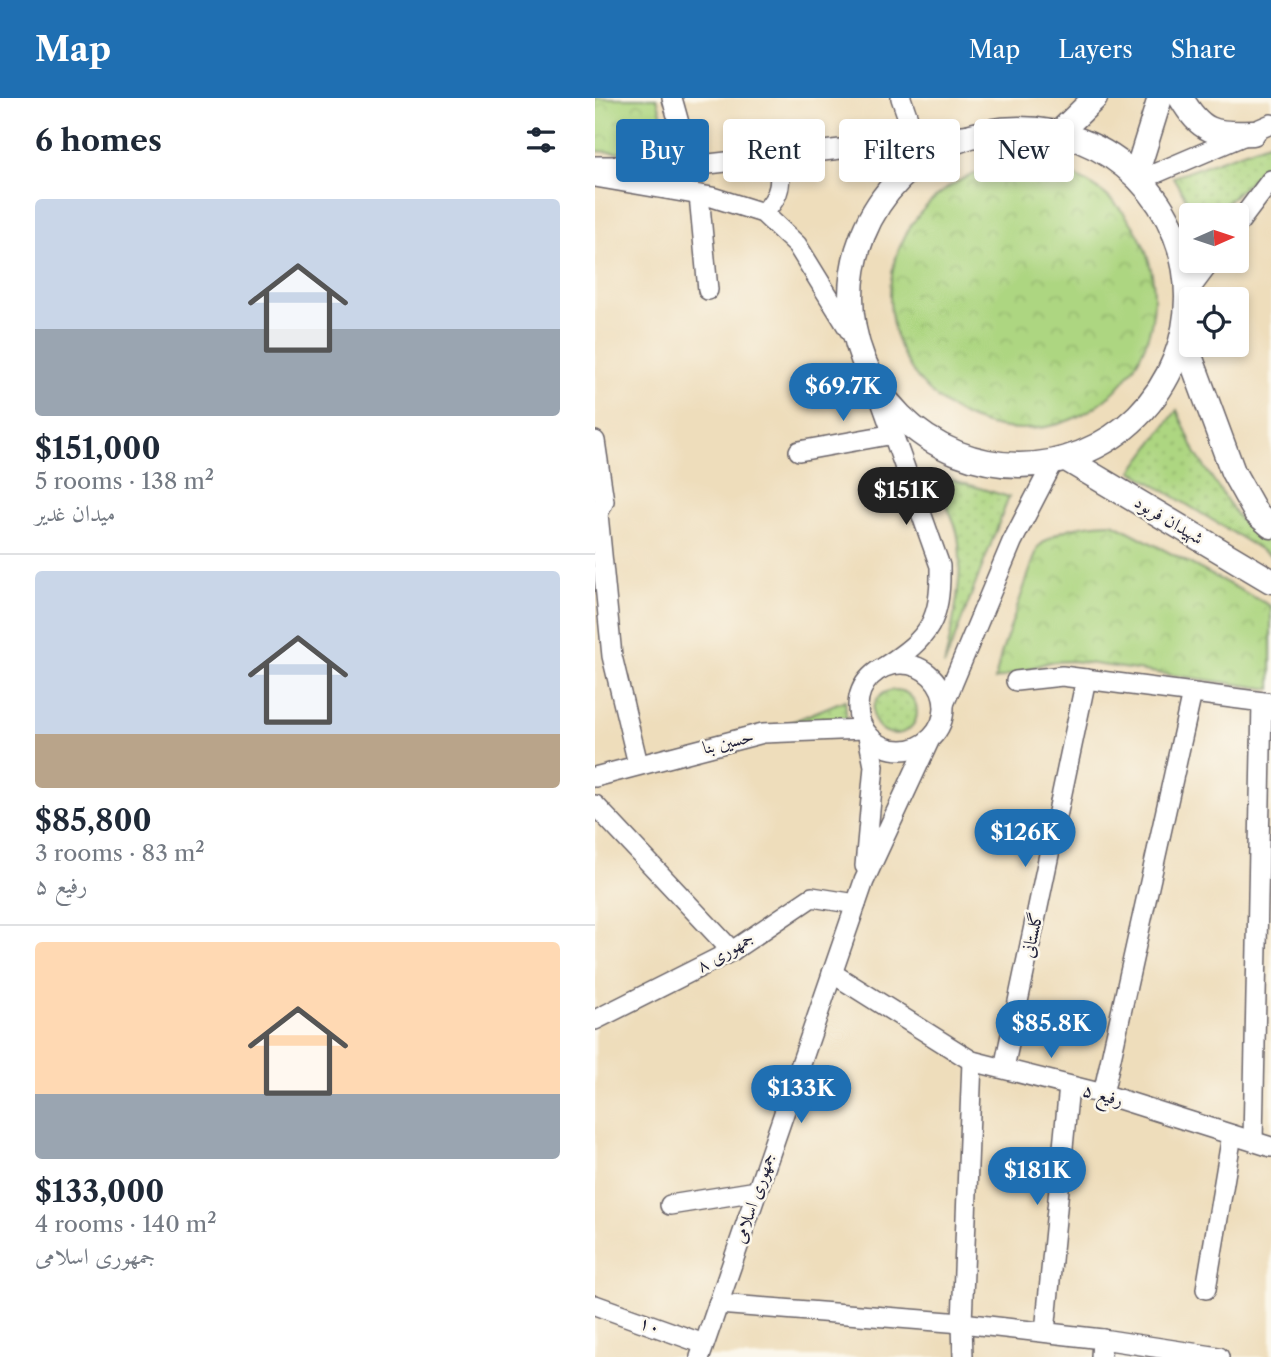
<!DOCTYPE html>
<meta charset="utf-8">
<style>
body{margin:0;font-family:"Libre Caslon Text",Amiri,serif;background:#f2f2f3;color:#1f2937;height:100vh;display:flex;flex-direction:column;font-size:26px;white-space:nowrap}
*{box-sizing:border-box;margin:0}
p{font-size:23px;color:#747a83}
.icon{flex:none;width:38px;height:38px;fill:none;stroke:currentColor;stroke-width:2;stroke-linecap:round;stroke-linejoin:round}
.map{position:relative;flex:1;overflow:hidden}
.drawer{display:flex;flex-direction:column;background:#fff;width:595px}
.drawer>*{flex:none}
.banner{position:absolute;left:21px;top:21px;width:550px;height:63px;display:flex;gap:14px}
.needle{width:46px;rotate:87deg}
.controls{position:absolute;left:584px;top:105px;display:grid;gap:14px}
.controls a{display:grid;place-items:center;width:70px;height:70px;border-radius:7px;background:#fff;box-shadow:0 4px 10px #0003;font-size:35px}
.price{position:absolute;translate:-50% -60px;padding:0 16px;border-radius:24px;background:#1f6fb2;color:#fff;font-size:23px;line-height:46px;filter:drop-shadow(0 2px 4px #0008)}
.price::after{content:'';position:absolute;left:50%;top:42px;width:21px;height:16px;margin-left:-10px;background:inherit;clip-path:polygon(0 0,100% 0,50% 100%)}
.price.on{background:#222;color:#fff}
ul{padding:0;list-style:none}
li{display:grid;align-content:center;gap:14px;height:371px;padding:0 35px}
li+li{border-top:2px solid #e0e1e3}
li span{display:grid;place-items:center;height:217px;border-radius:7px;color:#555}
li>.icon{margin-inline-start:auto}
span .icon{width:126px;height:126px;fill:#fffc;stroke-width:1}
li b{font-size:30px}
h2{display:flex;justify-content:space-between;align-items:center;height:84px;padding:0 35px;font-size:30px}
.tag{padding:0 24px;border-radius:7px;background:#fff;box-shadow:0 4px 10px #0003;font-size:24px;line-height:63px}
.tag.on{background:#1f6fb2;color:#fff}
header{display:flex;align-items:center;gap:42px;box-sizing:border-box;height:98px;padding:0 35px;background:#1f6fb2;color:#fff}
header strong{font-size:33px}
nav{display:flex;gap:38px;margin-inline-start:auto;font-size:24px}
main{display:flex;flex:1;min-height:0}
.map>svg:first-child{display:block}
.grass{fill:url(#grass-dots);stroke:#687c5e;stroke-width:2}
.park{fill:url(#park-crowns);stroke:#687c5e;stroke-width:2}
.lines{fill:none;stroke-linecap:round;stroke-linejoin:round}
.minor-casing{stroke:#696368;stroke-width:22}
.major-casing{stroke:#696368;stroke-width:27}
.minor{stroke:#fff;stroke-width:19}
.major{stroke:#fff;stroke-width:24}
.labels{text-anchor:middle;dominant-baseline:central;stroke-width:5;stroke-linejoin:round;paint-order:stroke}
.street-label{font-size:18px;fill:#22223b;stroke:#fbf7ec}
</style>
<header>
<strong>Map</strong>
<nav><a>Map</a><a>Layers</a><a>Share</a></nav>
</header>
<main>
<section class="drawer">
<h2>6 homes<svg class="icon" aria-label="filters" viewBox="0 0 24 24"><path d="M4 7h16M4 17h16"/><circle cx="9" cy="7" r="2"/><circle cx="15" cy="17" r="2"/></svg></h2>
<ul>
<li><span style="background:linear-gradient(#c9d6e8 60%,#9aa5b1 0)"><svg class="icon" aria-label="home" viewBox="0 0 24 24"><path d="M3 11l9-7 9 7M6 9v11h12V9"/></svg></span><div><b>$151,000</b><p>5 rooms · 138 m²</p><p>میدان غدیر</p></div></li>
<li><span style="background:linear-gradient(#c9d6e8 75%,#b9a48a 0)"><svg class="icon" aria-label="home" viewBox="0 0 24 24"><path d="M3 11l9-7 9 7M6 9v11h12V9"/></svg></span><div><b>$85,800</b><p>3 rooms · 83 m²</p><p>رفیع ۵</p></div></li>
<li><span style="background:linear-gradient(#ffd9b3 70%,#9aa5b1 0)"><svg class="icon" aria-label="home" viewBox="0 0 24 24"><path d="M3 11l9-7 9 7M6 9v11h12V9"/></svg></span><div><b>$133,000</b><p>4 rooms · 140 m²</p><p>جمهوری اسلامی</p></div></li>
</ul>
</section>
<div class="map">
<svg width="676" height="1259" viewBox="0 0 676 1259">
<defs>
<pattern id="grass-dots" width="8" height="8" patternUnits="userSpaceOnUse" patternTransform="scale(1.75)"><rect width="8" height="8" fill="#add681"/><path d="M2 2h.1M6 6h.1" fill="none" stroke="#95b770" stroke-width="1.8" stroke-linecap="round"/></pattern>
<pattern id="park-crowns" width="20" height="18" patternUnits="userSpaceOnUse" patternTransform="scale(1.75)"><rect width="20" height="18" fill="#add681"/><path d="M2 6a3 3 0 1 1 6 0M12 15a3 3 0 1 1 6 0" fill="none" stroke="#95b770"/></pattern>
</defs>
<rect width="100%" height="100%" fill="#fbf7ec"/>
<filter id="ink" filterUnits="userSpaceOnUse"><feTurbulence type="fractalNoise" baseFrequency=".0143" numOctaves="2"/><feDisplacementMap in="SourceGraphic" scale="14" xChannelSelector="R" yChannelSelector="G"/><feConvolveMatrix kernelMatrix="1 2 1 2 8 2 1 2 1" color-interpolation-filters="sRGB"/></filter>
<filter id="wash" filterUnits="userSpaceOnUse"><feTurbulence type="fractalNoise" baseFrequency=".00686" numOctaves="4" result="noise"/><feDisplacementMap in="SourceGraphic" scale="28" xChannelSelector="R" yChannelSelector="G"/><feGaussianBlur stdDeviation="1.57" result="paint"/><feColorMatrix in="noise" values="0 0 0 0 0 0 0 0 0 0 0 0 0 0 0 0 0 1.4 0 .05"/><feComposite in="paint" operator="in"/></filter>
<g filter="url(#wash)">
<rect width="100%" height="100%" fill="#edb"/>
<g class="grass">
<path d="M 676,44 L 676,64 L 618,117 L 601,117 L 578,79 Z"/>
<path d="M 582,312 L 601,356 L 645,422 L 676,442 L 676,458 L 537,373 Z"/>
<path d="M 335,375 L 414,399 L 349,568 C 357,531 371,471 362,434 C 357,414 344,393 335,375 Z"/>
<circle cx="300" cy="614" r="22"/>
<path d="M 250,602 L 252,626 L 194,625 Z"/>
</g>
<g class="park">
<path d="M 0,0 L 62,0 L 77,57 L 0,53 Z"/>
<circle cx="427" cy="199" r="132"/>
<path d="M 518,425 L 676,508 L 676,591 L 478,563 L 454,564 L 400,582 L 406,556 L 443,449 C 466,428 489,426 518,425 Z"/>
</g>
</g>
<g filter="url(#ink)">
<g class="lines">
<defs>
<g id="minor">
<path d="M 77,0 L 96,68"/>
<path d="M 306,0 L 321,43"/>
<path d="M 0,68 L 96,68 L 377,36"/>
<path d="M 0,79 L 117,99 L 168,115 L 202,147 L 263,246"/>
<path d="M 545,82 L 676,26"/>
<path d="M 104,97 L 113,192"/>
<path d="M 168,115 C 186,98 189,81 179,59"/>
<path d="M 642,127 L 676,82"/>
<path d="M 592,195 L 616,163"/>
<path d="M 280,286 L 345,468 C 346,523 335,539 289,569"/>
<path d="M 0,343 L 9,403 L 3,416 L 17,558 L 43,666"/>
<path d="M 204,353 L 299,336"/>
<circle cx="306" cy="609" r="43"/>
<path d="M 421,583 L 467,578 L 676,605"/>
<path d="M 349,606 L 417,444 L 459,363"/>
<path d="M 0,679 L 168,635 L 269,631"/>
<path d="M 0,707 L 137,853"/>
<path d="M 270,768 L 279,668 L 273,638"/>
<path d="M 237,875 L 377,963 L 508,996 L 676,1049"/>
<path d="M 0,922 L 137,853 L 217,799 L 261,806"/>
<path d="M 409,970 L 491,581"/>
<path d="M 508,996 L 597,595"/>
<path d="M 658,1043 L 667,604"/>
<path d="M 75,1107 L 162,1093"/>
<path d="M 611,1191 L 637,1037"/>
<path d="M 123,1206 L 367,1225 L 507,1241 L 624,1259"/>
<path d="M 0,1207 L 109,1246"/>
<path d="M 450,1234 L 474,988"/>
<path d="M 105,1259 L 269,783 L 334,643"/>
<path d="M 368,1259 L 367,1225 L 377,963"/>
<path d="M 506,1259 L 507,1241"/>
</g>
<g id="major">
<path d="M 586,0 C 606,34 619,37 658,35"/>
<circle cx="424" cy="199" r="168"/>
<path d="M 464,35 L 500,0"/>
<path d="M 541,77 L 565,0"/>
<path d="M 588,239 L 638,374 L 661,415 L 676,428"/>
<path d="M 471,361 L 676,483"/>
</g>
</defs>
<use href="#minor" class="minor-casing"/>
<use href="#major" class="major-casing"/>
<use href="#minor" class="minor"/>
<use href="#major" class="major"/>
</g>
</g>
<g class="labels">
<g class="street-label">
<text transform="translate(574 422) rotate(31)">شهيدان فربود</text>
<text transform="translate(133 644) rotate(-14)">حسین بنا</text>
<text transform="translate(437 837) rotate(-78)">گلستانی</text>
<text transform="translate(130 854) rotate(-30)">جمهوری ۸</text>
<text transform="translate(508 997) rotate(16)">رفیع ۵</text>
<text transform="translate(159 1100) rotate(-71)">جمهوری اسلامی</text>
<text transform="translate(55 1227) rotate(20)">۱۰</text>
</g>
</g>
</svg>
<div class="controls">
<a><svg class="needle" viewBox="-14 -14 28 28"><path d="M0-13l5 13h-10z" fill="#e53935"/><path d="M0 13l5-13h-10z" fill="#747a83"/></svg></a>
<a><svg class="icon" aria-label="locate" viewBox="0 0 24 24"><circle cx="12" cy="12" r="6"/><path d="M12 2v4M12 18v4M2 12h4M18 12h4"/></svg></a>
</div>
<b class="price" style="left:248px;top:325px">$69.7K</b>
<b class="price on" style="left:311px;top:429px">$151K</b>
<b class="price" style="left:430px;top:771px">$126K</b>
<b class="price" style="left:456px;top:962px">$85.8K</b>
<b class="price" style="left:206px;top:1027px">$133K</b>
<b class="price" style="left:442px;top:1109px">$181K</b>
<div class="banner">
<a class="tag on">Buy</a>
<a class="tag">Rent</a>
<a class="tag">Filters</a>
<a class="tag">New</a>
</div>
</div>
</main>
